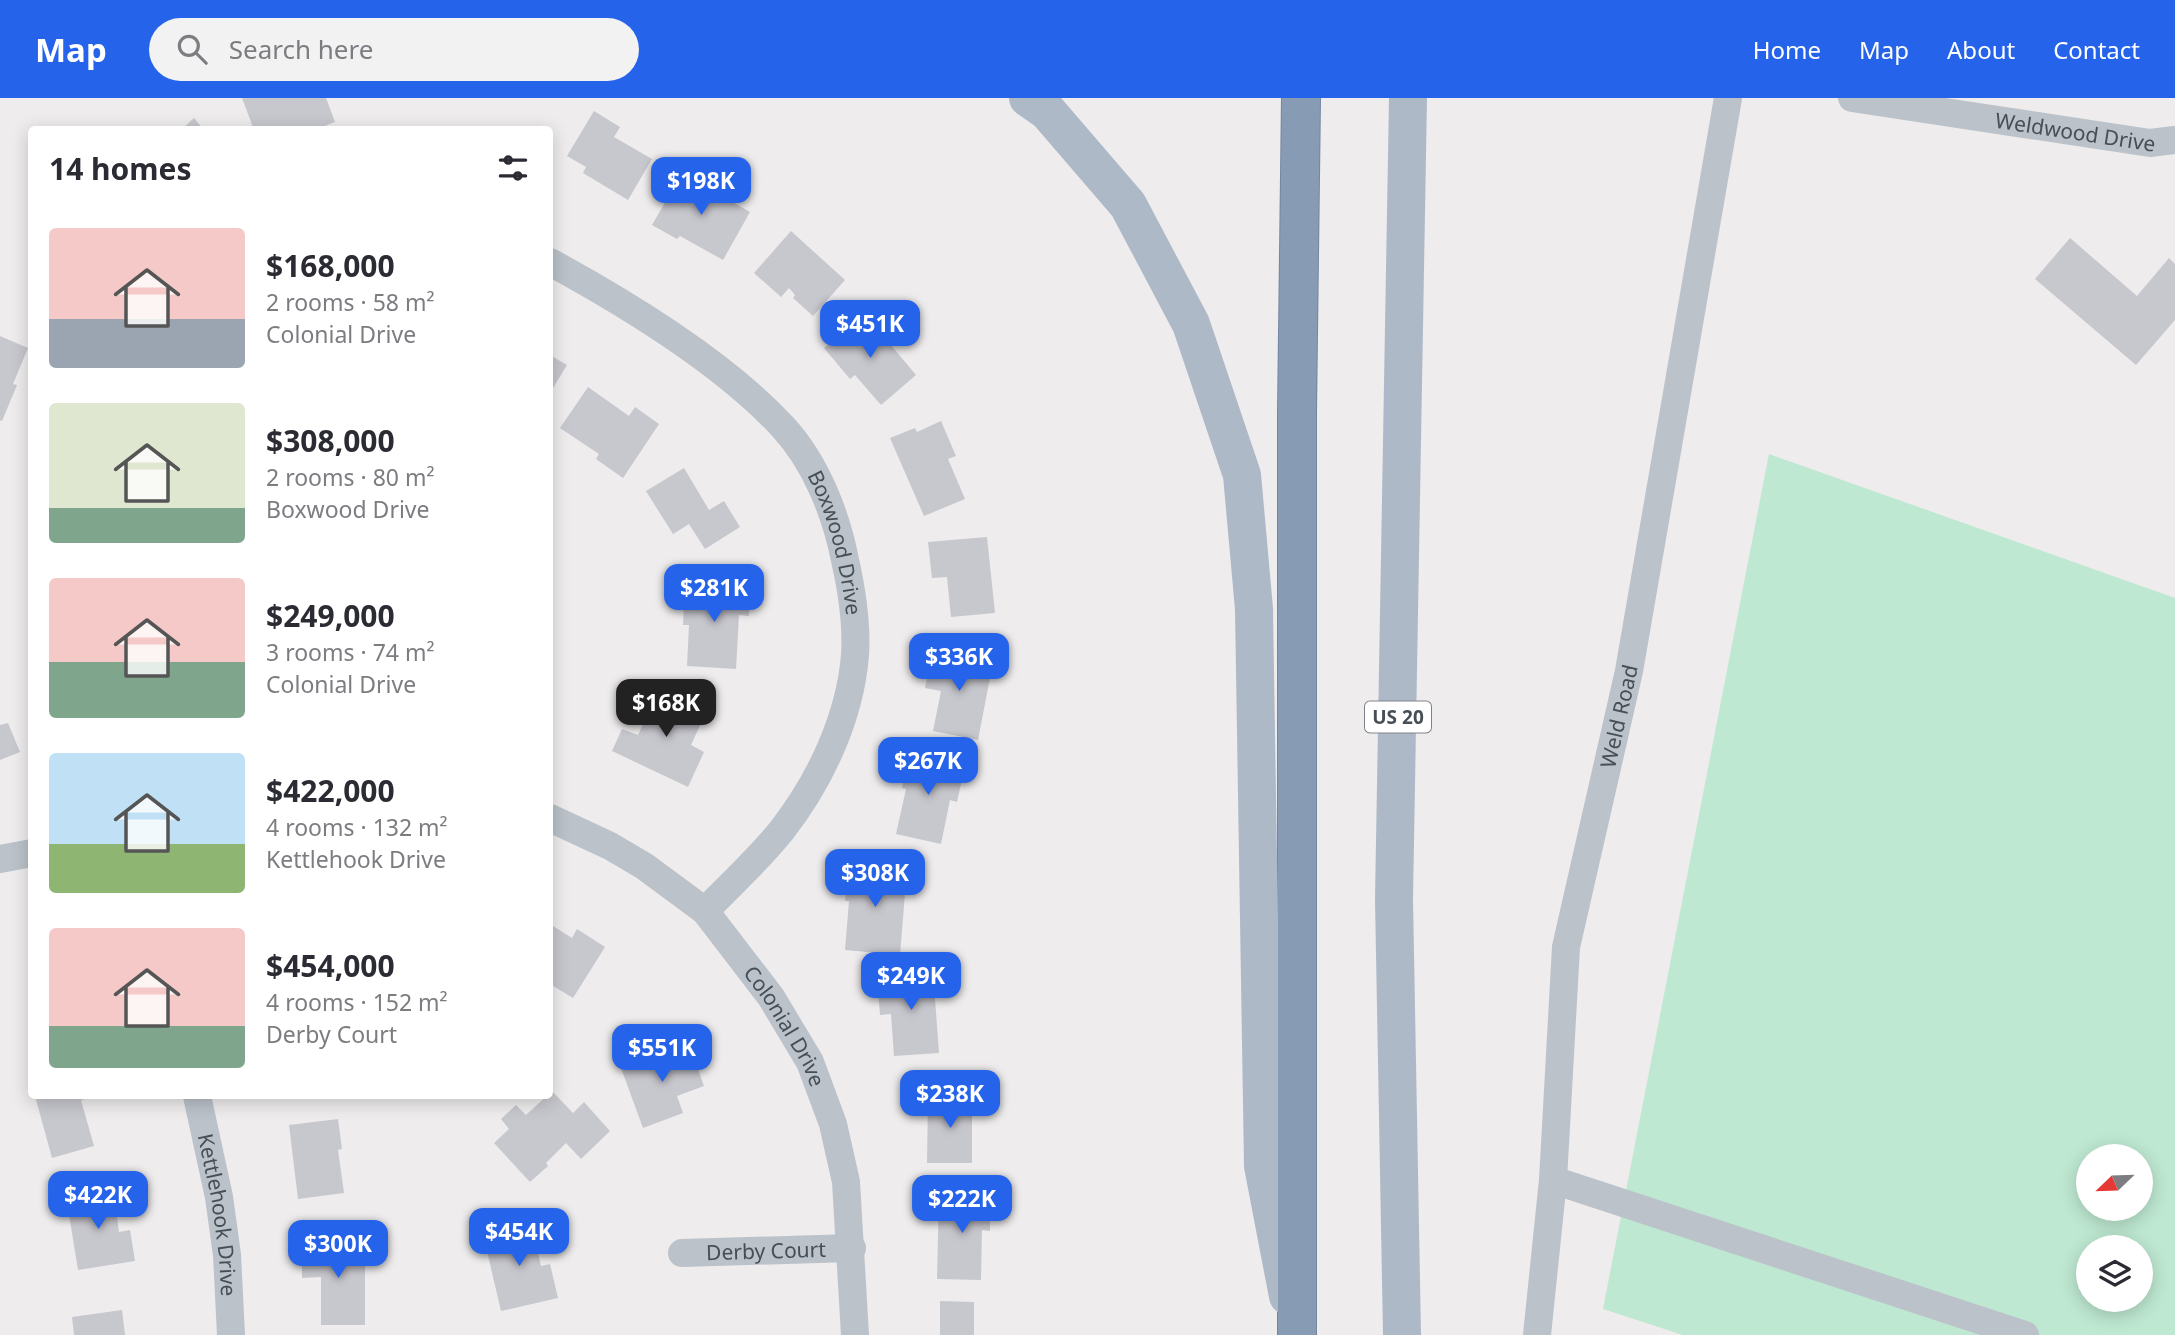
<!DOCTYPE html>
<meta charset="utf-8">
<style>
body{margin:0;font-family:"Noto Sans",sans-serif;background:#f2f2f3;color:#2b2b33;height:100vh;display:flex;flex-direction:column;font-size:26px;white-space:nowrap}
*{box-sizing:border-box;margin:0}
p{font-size:23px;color:#7c7c81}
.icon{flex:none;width:38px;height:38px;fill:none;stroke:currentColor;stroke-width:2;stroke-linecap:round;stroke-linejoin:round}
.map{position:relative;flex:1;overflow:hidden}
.side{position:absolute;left:28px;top:28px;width:525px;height:973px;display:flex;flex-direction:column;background:#fff;border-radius:7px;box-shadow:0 4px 18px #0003}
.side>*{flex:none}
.needle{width:46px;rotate:247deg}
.buttons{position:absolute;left:2076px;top:1046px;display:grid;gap:14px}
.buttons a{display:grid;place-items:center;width:77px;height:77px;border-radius:50%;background:#fff;box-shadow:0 4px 18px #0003;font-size:35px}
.price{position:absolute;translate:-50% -60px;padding:0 16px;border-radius:14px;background:#2563eb;color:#fff;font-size:23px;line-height:46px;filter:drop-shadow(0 2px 4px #0008)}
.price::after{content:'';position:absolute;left:50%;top:42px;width:21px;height:16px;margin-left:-10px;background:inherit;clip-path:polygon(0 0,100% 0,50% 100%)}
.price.selected{background:#222;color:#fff}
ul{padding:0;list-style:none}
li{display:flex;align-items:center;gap:21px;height:175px;padding:0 21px}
li span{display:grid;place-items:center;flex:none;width:196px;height:140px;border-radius:7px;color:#555}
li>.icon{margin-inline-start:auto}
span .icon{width:84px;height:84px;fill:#fffc;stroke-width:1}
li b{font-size:30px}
h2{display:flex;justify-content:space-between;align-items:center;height:84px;padding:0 21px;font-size:30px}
header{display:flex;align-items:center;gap:42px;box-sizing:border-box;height:98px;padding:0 35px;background:#2563eb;color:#fff}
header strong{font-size:33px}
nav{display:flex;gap:38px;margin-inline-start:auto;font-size:24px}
.search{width:490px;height:63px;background:#f2f2f3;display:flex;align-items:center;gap:18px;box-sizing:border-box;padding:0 24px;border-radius:38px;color:#7c7c81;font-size:26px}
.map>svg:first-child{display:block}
.green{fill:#bee8d1;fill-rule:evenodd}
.building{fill:#c7c7ce}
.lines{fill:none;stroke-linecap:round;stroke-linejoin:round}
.motorway-casing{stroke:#7486a1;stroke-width:40}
.minor{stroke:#bbc2c9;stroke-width:28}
.primary{stroke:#aeb9c8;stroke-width:38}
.motorway{stroke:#889bb5;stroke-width:38}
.labels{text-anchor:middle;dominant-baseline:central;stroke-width:5;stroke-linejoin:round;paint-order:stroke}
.shield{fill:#fff;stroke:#7e8389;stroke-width:2}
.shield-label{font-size:19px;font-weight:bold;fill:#464e56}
.street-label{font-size:21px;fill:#464e56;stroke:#fff}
</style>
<header>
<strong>Map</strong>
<div class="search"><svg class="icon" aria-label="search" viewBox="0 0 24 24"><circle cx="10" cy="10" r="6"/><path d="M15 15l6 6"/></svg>Search here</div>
<nav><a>Home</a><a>Map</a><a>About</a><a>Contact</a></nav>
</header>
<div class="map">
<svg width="2175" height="1237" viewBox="0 0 2175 1237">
<rect width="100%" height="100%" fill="#eeecec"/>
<path class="green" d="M 1769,356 L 2175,500 L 2175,1237 L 1683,1237 L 1603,1211 ZM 2088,1059 L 2140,1059 L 2140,1111 L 2088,1111 ZM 2088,1150 L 2140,1150 L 2140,1202 L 2088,1202 Z"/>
<g class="building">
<path d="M 242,0 L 326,0 L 335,24 L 314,32 L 254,32 Z"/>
<path d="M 594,13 L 620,29 L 614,39 L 652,61 L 628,102 L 583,75 L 586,69 L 567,58 Z"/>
<path d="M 194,20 L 204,32 L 181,32 Z"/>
<path d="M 682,75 L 750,114 L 723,162 L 680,138 L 677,141 L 652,127 Z"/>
<path d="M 791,133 L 845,182 L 813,218 L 793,200 L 795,197 L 789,190 L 781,199 L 754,175 Z"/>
<path d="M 2070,140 L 2137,198 L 2169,160 L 2175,166 L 2175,222 L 2136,267 L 2035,181 Z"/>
<path d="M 865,216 L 916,277 L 881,307 L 855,277 L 850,281 L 824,250 Z"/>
<path d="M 0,238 L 28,250 L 13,286 L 17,287 L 2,323 L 0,322 Z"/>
<path d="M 550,257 L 567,267 L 550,295 Z"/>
<path d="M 588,289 L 629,318 L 635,309 L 659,326 L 623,380 L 596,361 L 599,356 L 560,330 Z"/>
<path d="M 941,323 L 956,358 L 948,361 L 965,401 L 924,418 L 890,340 L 915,330 L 917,334 Z"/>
<path d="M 684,370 L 709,412 L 724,403 L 740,429 L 705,451 L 689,426 L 673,436 L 646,393 Z"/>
<path d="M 987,439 L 995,515 L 951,519 L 947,479 L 932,480 L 928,444 Z"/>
<path d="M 685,485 L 750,490 L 749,518 L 739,517 L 736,571 L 687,568 L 689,527 L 683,527 Z"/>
<path d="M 933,552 L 993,564 L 978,642 L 933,633 L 941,593 L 925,590 Z"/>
<path d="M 660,590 L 707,612 L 691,647 L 704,654 L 688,689 L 612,653 L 622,631 L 638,637 Z"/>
<path d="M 8,625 L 20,654 L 0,662 L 0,627 Z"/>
<path d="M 909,656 L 965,668 L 957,704 L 950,702 L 941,746 L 896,736 L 906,691 L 902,690 Z"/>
<path d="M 848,767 L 907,771 L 900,857 L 845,852 L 849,803 L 845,803 Z"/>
<path d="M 550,826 L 572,840 L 577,831 L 605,849 L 573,900 L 550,886 Z"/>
<path d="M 933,874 L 939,955 L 894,958 L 891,916 L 880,917 L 877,879 Z"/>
<path d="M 689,946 L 704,988 L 677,998 L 683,1015 L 643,1030 L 621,970 Z"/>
<path d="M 552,993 L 573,1015 L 584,1004 L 610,1033 L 581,1061 L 566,1045 L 546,1065 L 548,1068 L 530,1084 L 494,1045 L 509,1031 L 501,1021 L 516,1007 L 526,1017 Z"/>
<path d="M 35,998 L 96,998 L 81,1002 L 94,1048 L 52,1060 Z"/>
<path d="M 928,999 L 972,1000 L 972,1065 L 927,1065 Z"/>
<path d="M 338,1021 L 342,1051 L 338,1052 L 344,1095 L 298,1101 L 289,1027 Z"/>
<path d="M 113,1091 L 119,1134 L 130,1132 L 135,1163 L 78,1172 L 66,1098 Z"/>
<path d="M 939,1096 L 990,1097 L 990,1133 L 982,1132 L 981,1182 L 937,1181 Z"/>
<path d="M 531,1125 L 541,1168 L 550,1166 L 558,1200 L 501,1213 L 483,1136 Z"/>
<path d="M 302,1145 L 365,1145 L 365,1227 L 321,1227 L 321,1179 L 302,1180 Z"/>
<path d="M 940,1203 L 974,1204 L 974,1237 L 940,1237 Z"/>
<path d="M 122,1212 L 125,1237 L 74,1237 L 72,1219 Z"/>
</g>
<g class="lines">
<defs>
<path id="motorway" d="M 1297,1237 L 1297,314 L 1301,0"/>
</defs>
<use href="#motorway" class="motorway-casing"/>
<g class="minor">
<path id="s1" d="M 1852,0 L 2150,45 L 2175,42"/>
<path id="s2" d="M 550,164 C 627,206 723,264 783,329 C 816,365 836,416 845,462 C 852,493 857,526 855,557 C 850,620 820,683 782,732 C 759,761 731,786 705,813"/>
<path id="s3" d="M 550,720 L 610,748 L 644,768 L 705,813 L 771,899 L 810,964 L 833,1026 L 846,1084 L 855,1237"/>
<path d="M 0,761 L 32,755"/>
<path id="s4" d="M 197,998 L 219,1099 L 227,1157 L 231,1237"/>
<path d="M 1553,1082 L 2025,1237"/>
<path id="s5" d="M 682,1155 L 852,1150"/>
<path id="s6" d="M 1537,1237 L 1553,1082 L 1566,849 L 1629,573 L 1728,0"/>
</g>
<g class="primary">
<path d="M 1028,0 L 1048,14 L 1128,107 L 1191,226 L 1242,377 L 1254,511 L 1263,1068 L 1288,1198"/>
<path d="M 1402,1237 L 1394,801 L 1408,0"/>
</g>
<use href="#motorway" class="motorway"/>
</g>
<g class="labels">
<rect class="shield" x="1365" y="603.5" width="66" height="31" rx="5"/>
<g class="shield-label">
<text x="1398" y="619">US 20</text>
</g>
<g class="street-label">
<text stroke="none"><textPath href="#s1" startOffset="226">Weldwood Drive</textPath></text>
<text stroke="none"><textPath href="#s2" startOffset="416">Boxwood Drive</textPath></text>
<text stroke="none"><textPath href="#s6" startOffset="626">Weld Road</textPath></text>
<text stroke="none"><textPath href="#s3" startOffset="322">Colonial Drive</textPath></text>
<text stroke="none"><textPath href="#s4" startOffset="121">Kettlehook Drive</textPath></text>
<text stroke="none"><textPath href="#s5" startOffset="84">Derby Court</textPath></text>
</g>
</g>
</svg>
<div class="buttons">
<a><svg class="needle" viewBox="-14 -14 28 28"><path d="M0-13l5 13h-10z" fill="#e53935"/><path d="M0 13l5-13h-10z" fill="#7c7c81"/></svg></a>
<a><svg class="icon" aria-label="layers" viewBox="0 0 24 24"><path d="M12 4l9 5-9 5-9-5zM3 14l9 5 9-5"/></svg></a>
</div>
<b class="price" style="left:701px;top:119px">$198K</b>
<b class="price" style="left:870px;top:262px">$451K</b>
<b class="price" style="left:714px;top:526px">$281K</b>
<b class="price" style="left:959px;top:595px">$336K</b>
<b class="price selected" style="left:666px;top:641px">$168K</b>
<b class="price" style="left:928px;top:699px">$267K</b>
<b class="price" style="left:875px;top:811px">$308K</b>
<b class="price" style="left:911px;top:914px">$249K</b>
<b class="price" style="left:662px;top:986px">$551K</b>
<b class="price" style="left:950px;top:1032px">$238K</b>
<b class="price" style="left:98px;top:1133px">$422K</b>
<b class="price" style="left:962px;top:1137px">$222K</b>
<b class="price" style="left:519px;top:1170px">$454K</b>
<b class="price" style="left:338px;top:1182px">$300K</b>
<section class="side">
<h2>14 homes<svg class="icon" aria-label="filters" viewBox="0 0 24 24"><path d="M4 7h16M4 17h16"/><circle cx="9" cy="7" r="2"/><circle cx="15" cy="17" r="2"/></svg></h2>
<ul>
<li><span style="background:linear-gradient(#f6c9c9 65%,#9aa5b1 0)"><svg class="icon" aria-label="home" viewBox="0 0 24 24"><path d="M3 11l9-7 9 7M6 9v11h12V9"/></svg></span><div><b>$168,000</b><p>2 rooms · 58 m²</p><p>Colonial Drive</p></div></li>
<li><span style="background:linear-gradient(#dfe7d0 75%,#7fa58c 0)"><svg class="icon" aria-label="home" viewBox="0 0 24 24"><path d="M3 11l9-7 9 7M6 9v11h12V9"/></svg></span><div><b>$308,000</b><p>2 rooms · 80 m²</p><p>Boxwood Drive</p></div></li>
<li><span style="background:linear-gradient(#f6c9c9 60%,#7fa58c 0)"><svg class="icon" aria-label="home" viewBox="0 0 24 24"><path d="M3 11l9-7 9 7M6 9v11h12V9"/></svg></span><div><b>$249,000</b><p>3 rooms · 74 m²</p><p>Colonial Drive</p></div></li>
<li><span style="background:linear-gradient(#bfe0f5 65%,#8fb573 0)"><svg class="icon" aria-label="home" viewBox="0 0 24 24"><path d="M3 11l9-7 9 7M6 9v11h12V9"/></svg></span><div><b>$422,000</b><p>4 rooms · 132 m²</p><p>Kettlehook Drive</p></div></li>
<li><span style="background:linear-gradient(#f6c9c9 70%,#7fa58c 0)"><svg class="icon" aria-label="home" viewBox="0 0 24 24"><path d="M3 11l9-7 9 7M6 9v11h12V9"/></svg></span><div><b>$454,000</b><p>4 rooms · 152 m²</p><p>Derby Court</p></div></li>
</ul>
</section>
</div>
